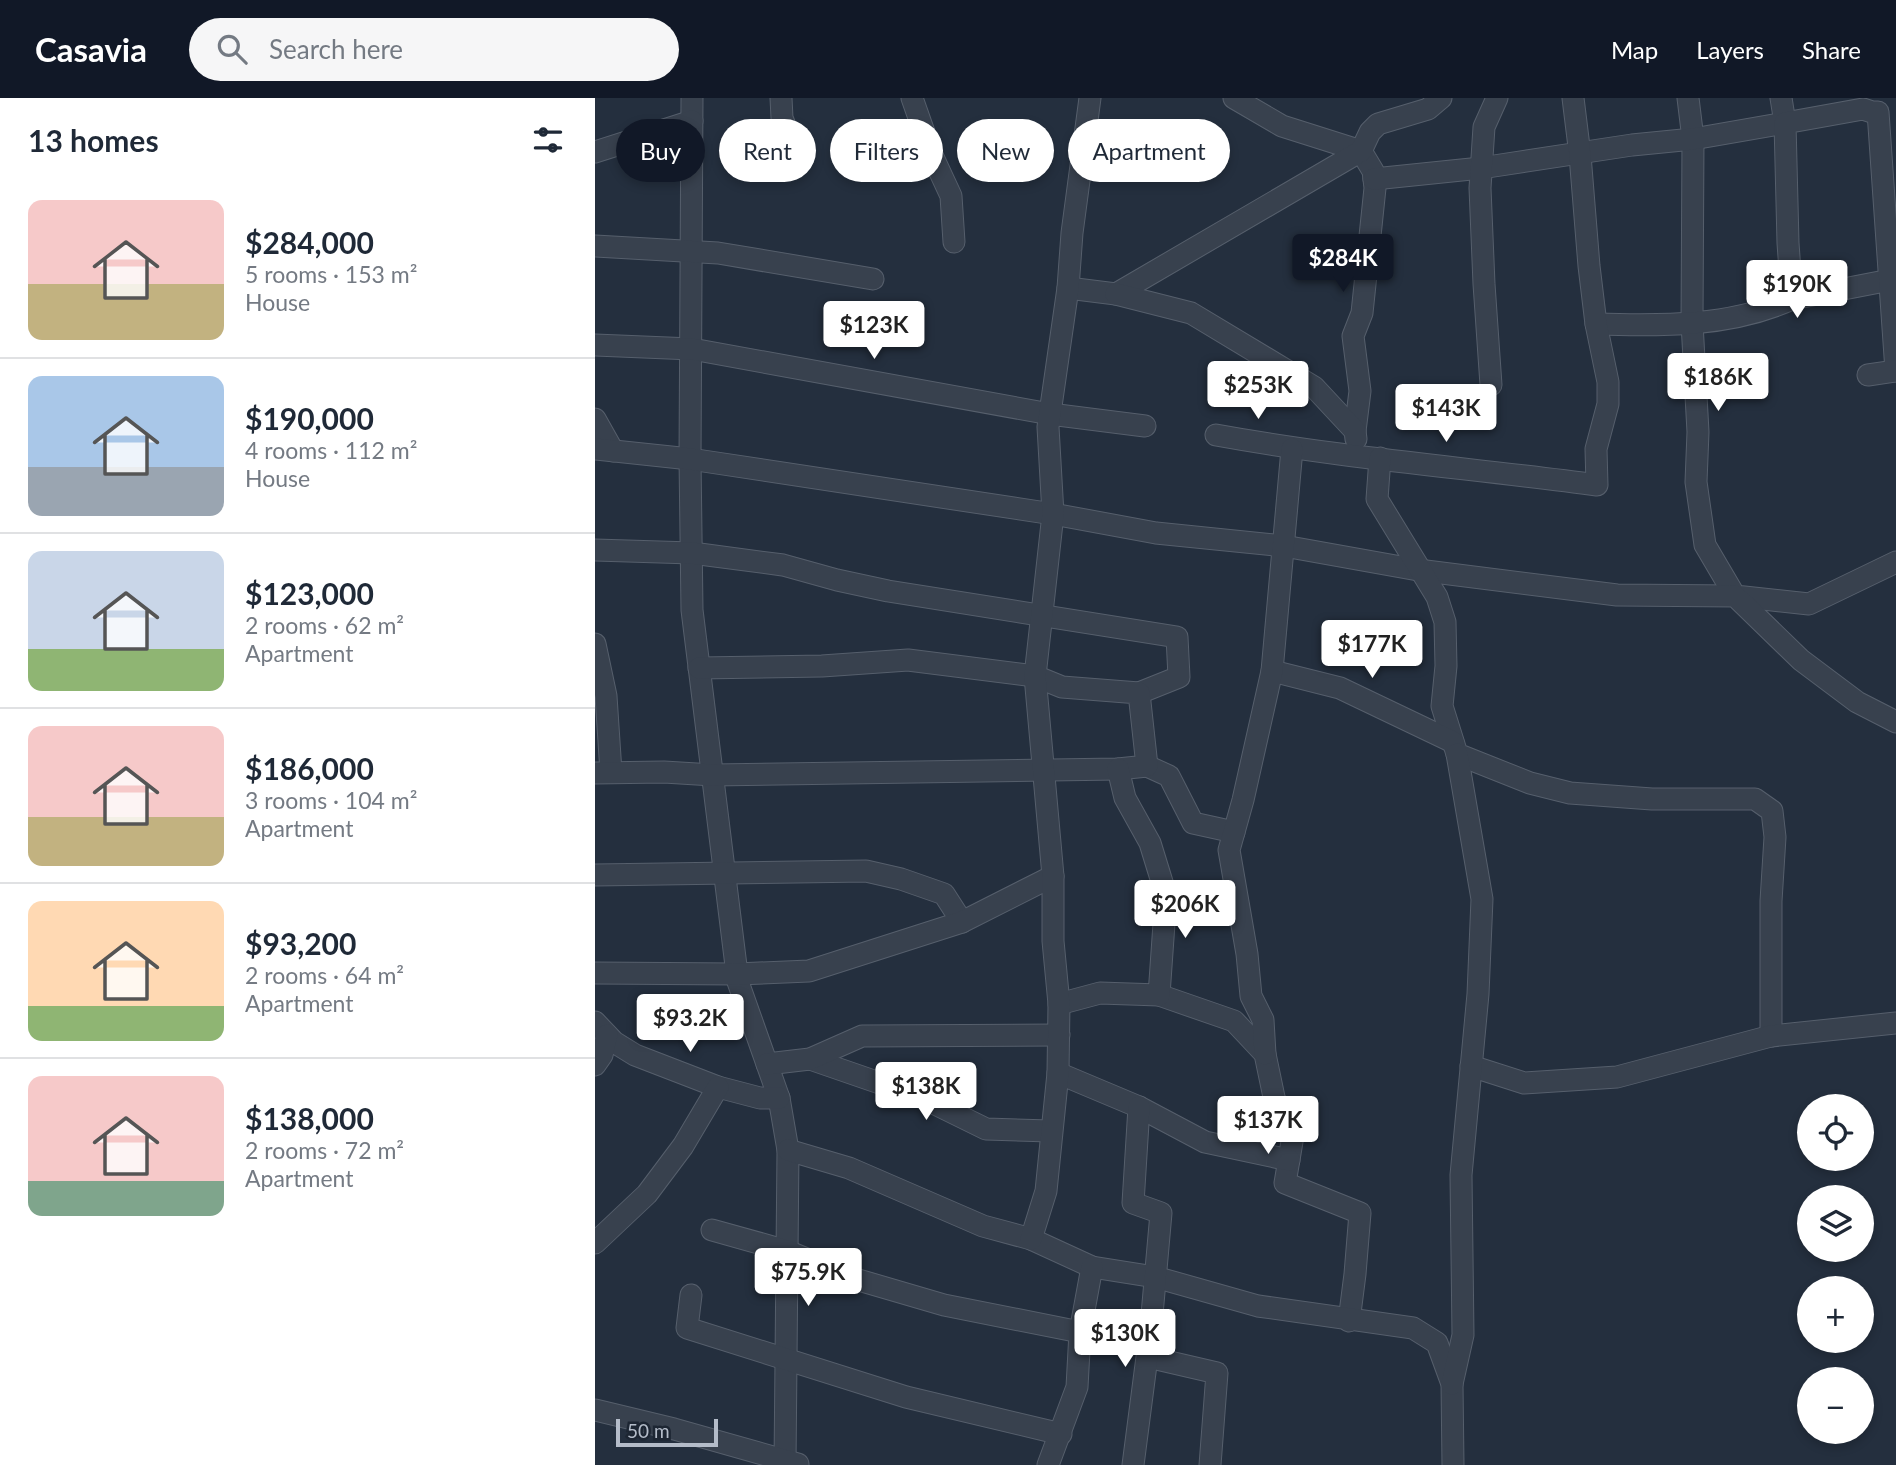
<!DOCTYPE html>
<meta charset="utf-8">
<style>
body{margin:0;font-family:Lato,sans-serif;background:#f6f6f7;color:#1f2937;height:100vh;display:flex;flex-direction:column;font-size:26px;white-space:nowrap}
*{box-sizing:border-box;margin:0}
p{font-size:23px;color:#747a83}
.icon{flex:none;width:38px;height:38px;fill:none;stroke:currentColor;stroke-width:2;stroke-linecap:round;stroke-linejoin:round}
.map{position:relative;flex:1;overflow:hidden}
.drawer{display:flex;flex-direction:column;background:#fff;width:595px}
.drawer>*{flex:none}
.banner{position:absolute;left:21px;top:21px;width:665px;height:63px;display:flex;gap:14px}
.buttons{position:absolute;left:1202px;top:996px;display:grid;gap:14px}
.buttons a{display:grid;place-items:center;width:77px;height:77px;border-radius:50%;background:#fff;box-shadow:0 4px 10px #0003;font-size:35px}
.scale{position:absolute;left:21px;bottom:18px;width:102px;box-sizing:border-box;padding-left:7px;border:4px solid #b4bcc9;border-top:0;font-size:19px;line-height:24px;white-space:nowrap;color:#b4bcc9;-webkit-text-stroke:5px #1d2633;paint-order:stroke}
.price{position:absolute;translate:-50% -60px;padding:0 16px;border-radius:7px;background:#fff;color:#222;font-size:23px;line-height:46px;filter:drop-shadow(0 2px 4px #0008)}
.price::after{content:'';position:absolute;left:50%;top:42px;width:21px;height:16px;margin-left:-10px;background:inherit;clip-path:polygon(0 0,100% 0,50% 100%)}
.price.current{background:#111827;color:#fff}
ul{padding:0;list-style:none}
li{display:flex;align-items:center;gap:21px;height:175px;padding:0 28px}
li+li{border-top:2px solid #e0e1e3}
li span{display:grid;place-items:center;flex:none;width:196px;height:140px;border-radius:14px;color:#555}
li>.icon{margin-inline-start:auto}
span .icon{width:84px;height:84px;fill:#fffc;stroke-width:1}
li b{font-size:30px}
h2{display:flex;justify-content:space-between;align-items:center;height:84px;padding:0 28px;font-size:30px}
.tag{padding:0 24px;border-radius:32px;background:#fff;box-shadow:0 4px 10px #0003;font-size:24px;line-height:63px}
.tag.current{background:#111827;color:#fff}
header{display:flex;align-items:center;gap:42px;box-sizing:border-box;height:98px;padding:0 35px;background:#111827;color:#fff}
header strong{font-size:33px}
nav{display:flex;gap:38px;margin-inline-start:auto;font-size:24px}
.search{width:490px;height:63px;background:#f6f6f7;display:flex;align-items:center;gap:18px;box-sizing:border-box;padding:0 24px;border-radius:38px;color:#747a83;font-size:26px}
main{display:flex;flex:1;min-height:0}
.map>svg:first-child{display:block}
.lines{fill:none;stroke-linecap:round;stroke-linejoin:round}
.minor-casing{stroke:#565f6c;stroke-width:23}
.minor{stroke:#38414e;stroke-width:21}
</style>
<header>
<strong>Casavia</strong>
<div class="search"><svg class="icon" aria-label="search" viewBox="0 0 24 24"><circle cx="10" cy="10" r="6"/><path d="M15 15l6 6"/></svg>Search here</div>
<nav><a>Map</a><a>Layers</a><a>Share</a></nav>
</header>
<main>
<section class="drawer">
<h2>13 homes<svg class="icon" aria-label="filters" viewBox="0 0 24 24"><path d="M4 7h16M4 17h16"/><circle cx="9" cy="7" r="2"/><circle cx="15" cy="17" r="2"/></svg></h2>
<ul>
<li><span style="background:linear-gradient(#f6c9c9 60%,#c2b280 0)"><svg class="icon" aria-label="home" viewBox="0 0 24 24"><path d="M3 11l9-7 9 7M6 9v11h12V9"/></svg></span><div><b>$284,000</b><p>5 rooms · 153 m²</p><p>House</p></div></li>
<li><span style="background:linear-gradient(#a9c7e8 65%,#9aa5b1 0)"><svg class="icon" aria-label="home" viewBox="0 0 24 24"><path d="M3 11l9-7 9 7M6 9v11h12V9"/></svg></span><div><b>$190,000</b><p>4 rooms · 112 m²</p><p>House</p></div></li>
<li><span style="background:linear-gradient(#c9d6e8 70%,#8fb573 0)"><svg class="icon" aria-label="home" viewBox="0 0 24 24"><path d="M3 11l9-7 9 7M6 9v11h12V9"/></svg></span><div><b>$123,000</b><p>2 rooms · 62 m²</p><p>Apartment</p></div></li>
<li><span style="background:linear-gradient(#f6c9c9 65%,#c2b280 0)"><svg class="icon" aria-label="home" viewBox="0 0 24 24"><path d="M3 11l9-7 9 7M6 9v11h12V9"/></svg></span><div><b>$186,000</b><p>3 rooms · 104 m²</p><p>Apartment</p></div></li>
<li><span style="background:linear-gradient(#ffd9b3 75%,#8fb573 0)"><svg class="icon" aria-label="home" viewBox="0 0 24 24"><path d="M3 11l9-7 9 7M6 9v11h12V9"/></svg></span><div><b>$93,200</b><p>2 rooms · 64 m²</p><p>Apartment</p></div></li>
<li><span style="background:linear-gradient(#f6c9c9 75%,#7fa58c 0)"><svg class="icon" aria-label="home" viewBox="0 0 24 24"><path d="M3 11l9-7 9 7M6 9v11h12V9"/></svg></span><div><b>$138,000</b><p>2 rooms · 72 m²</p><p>Apartment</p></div></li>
</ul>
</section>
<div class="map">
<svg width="1301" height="1367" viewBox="0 0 1301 1367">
<rect width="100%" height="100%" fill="#242f3e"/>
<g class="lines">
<defs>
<g id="minor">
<path d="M 97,0 L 95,361 L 97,512 L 143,884 L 184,1000 L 193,1052 L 190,1367"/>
<path d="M 186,0 L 187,20 L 199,51"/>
<path d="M 317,0 L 337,57 L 356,98 L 359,144"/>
<path d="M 639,0 L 687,28 L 766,53 L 778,73 L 780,90 L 767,215 L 758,238 L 765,293 L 760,333"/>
<path d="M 1093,0 L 1098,41 L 1097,225 L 1103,334 L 1101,384 L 1110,447 L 1140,498 L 1214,506 L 1301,464"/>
<path d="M 0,54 L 97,23"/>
<path d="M 779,81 L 886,70 L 1037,47 L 1098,41 L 1190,25 L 1186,0"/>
<path d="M 0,148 L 123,155 L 278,181"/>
<path d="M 473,190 L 521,196 L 766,53 L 775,34 L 783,26 L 833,11 L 846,0"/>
<path d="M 521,196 L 596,215 L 719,289 L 760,333 L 761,341"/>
<path d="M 1197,201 L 1295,182"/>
<path d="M 1001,226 C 1066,228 1136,229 1197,201 L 1193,145 L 1190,25 L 1268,11 L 1277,14 L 1283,14 L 1301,273"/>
<path d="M 0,247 L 97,251 L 455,316 L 550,328"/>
<path d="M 1273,277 L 1301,273"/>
<path d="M 896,287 L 889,186 L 885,90 L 889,29 L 902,0"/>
<path d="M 0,321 L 18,353"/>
<path d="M 621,337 C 747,360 875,370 1002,387 L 1001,351 L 1013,306 L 1013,284 L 1001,226 L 994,168 L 985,57 L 978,0"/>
<path d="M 0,351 L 95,361 L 458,416 L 561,435 L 689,448 L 823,472 L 1022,497 L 1140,498 L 1206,562 L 1262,604 L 1301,624"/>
<path d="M 785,360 L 782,401 L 842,499 L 850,524 L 851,568 L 847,608 L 862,656 L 935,685 L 975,695 L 1057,701 L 1160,701 L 1177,713 L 1180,739 L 1176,803 L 1176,938"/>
<path d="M 0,452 L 97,455 L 188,467 L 242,482 L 293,493 L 582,539 L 584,579 L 544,595"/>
<path d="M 0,546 L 11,598 L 16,674"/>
<path d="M 677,573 L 745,590 L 858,644"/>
<path d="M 552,668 L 574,678 L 598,725 L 639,734"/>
<path d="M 0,675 L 69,674 L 118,677 L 523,671 L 552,668 L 544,595 L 467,589 L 440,578 L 313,562 L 227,568 L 104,570"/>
<path d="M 0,777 L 271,773 L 306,781 L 349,796 L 367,824"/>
<path d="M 0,875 L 142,876 L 214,873 L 367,824 L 458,778"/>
<path d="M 564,897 L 639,923 L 670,956 L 680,1004 L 701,1020 L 690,1085 L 765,1115 L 760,1176 L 754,1223"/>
<path d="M 464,906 L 505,895 L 564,897 L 571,797 L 555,745 L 530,700 L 523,671"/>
<path d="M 0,924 L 19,944 L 40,957 L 123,989 L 165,1000 L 184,1000"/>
<path d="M 670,956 L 668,922 L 656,898 L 652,856 L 634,752 L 648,702 L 677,573 L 697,351"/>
<path d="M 215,961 L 328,1000 L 391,1031 L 455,1033"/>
<path d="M 172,966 L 215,961 L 267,938 L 464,937"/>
<path d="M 0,967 L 7,957 L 12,937"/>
<path d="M 876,968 L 929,985 L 1022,979 L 1176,938 L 1301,925"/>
<path d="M 463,975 L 544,1009 L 610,1044 L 694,1062"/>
<path d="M 193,1052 L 254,1070 L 388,1128 L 436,1141 L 497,1169 L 560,1179 L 663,1208 L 818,1230 L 842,1245 L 857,1286 L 858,1367"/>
<path d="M 117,1132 L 192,1153 L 260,1181 L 349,1207 L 485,1234"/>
<path d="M 436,1141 L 451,1093 L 463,975 L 464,906 L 458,843 L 458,778 L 440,578 L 458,416 L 453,329 L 473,190 L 477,135 L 495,0"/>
<path d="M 0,1145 L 52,1096 L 88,1048 L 123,989"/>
<path d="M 96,1197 L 92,1230 L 311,1299 L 466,1336"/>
<path d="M 553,1259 L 622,1275 L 615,1367"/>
<path d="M 857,1286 L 868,1237 L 866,1077 L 883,896 L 887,801 L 862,656"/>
<path d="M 0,1312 L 79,1331 L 203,1366"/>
<path d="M 453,1367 L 482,1289 L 485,1234 L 497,1169"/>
<path d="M 538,1367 L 556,1228 L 566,1115 L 538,1105 L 544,1009"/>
</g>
</defs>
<use href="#minor" class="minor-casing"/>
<use href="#minor" class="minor"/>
</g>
</svg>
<div class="buttons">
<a><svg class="icon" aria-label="locate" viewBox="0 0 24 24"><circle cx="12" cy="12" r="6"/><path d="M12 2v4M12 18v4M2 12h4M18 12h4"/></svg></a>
<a><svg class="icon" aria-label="layers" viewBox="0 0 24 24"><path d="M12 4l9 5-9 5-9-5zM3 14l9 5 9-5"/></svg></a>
<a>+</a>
<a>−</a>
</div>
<div class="scale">50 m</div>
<b class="price current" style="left:748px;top:196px">$284K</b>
<b class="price" style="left:1202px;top:222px">$190K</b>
<b class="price" style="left:279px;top:263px">$123K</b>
<b class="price" style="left:1123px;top:315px">$186K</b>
<b class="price" style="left:663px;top:323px">$253K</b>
<b class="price" style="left:851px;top:346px">$143K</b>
<b class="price" style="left:777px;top:582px">$177K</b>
<b class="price" style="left:590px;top:842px">$206K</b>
<b class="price" style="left:95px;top:956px">$93.2K</b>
<b class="price" style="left:331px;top:1024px">$138K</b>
<b class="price" style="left:673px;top:1058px">$137K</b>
<b class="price" style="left:213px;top:1210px">$75.9K</b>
<b class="price" style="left:530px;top:1271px">$130K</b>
<div class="banner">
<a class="tag current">Buy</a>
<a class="tag">Rent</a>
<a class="tag">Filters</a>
<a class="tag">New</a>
<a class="tag">Apartment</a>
</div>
</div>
</main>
